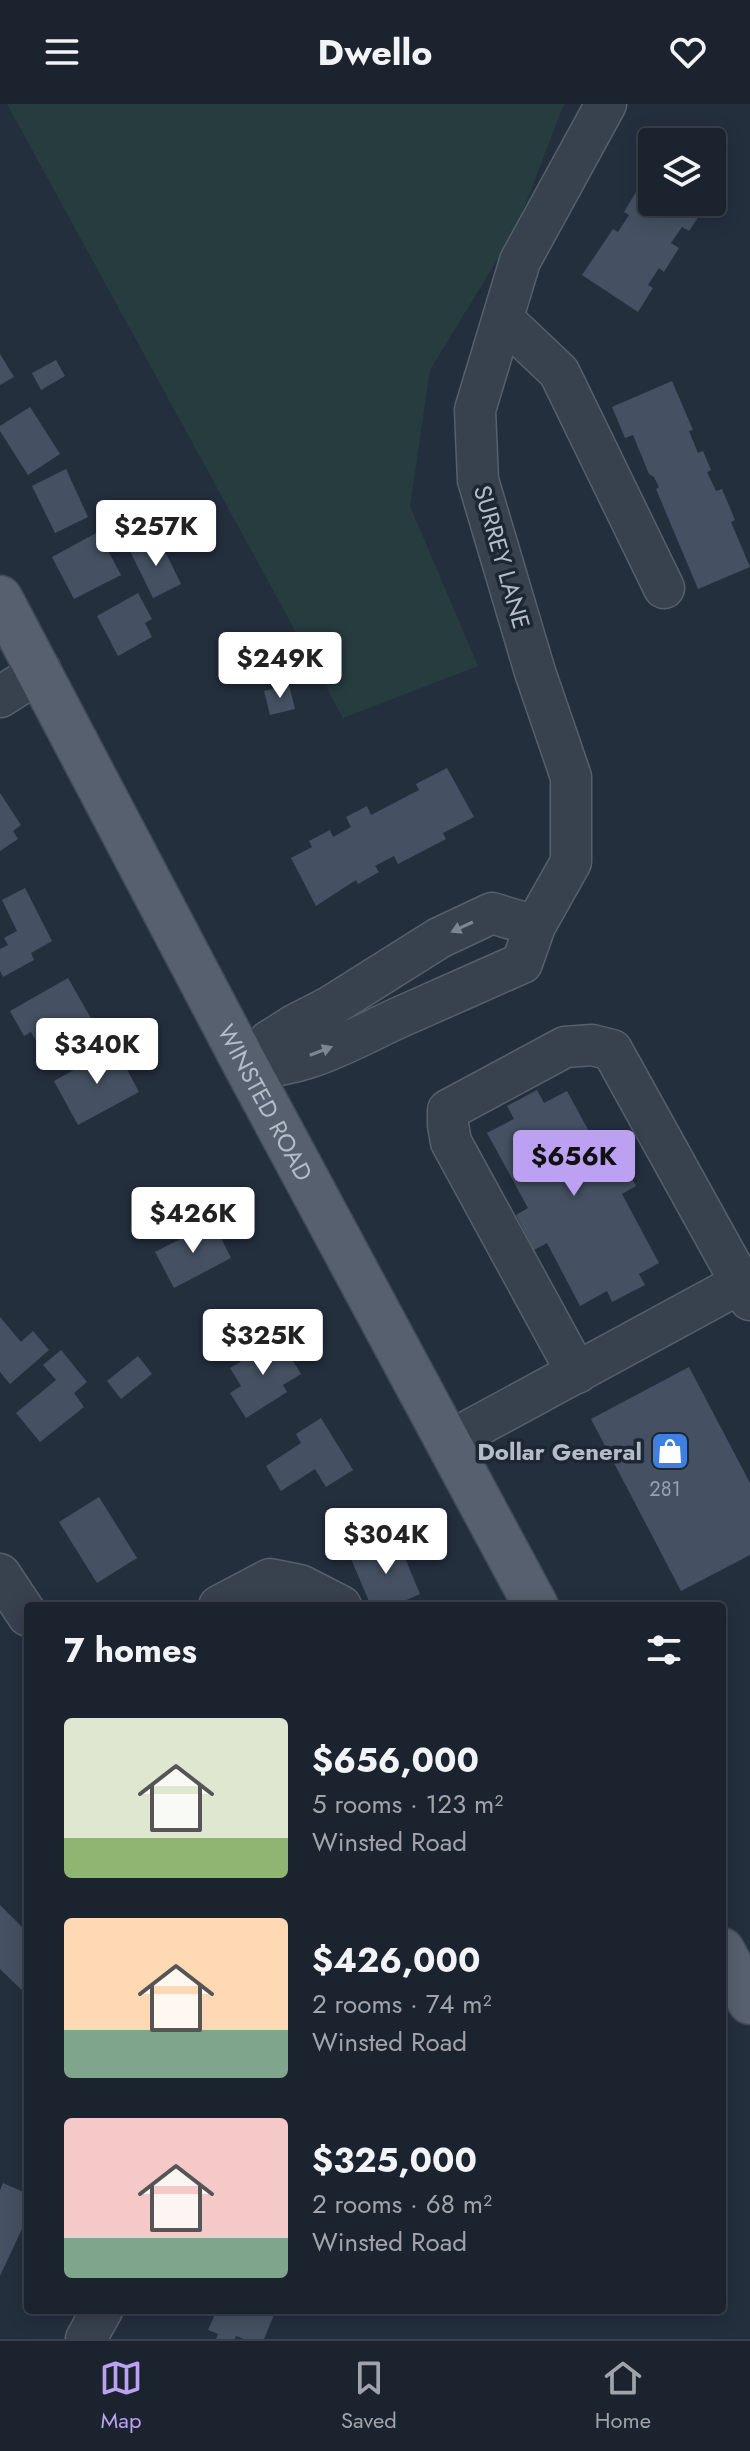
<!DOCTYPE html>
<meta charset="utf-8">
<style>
body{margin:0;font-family:Jost,sans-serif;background:#242b36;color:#f1f3f6;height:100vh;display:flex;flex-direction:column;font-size:30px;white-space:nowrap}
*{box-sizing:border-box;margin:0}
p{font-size:26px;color:#a0a4aa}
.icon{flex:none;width:44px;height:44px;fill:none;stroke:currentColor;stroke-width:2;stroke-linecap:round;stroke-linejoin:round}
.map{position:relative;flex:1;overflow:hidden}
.side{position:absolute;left:24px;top:1498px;width:702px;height:712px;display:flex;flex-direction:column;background:#1b232e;border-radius:8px;box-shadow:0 4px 20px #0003,0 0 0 2px #39404a}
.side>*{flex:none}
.buttons{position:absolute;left:638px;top:24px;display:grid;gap:16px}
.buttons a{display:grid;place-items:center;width:88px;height:88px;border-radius:8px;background:#1b232e;box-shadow:0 4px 20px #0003,0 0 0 2px #39404a;font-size:40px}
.price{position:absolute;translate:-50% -68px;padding:0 18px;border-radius:8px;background:#fff;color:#222;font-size:26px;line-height:52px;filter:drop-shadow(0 2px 4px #0008)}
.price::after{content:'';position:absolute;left:50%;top:48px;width:24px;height:18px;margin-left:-12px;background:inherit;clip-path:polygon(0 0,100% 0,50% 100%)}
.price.active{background:#bca0f2;color:#111}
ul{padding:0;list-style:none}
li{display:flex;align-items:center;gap:24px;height:200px;padding:0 40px}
li span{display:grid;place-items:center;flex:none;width:224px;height:160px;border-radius:8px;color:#555}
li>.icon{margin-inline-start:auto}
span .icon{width:96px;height:96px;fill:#fffc;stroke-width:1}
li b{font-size:34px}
h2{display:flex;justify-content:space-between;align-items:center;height:96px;padding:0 40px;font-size:34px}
header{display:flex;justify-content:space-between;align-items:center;height:104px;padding:0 40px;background:#1b232e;font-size:36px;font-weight:700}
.menu{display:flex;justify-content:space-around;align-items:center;height:112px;border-top:2px solid #39404a;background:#1b232e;font-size:22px;color:#a0a4aa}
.menu a{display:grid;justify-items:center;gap:4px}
.menu .active{color:#bca0f2}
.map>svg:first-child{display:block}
.green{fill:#263c3f}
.building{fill:#455162}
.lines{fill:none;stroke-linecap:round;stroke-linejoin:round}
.minor-casing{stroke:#565f6c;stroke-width:43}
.major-casing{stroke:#414a57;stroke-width:47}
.minor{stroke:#38414e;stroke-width:40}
.major{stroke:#56606e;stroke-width:44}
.oneway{fill:#7c8592}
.labels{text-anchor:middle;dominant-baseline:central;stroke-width:7;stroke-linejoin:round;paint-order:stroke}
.number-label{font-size:20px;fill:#98a1af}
.street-label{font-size:24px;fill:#b4bcc9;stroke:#1d2633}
.poi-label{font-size:24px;font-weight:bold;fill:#b4bcc9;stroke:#1d2633;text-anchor:end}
</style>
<header><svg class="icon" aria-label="menu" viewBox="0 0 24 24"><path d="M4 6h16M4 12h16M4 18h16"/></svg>Dwello<svg class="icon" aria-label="heart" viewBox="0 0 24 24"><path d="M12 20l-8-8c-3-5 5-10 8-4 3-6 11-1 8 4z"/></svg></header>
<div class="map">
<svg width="750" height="2235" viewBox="0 0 750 2235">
<rect width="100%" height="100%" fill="#242f3e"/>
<path class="green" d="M 7,0 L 564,0 L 516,125 L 430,266 L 410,402 L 478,562 L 343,614 Z"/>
<g class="building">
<path d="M 652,73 L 652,98 L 703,98 L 707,100 L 689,127 L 682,123 L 671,139 L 679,144 L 664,168 L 659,164 L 648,181 L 653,184 L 638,208 L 582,171 L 613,125 L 618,128 L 629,111 L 624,108 L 636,88 L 640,91 Z"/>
<path d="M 0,250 L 14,273 L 0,281 Z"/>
<path d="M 56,256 L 65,272 L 41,286 L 32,269 Z"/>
<path d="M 672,277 L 693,326 L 689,327 L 698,349 L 703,347 L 711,366 L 707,368 L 716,387 L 722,385 L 735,416 L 731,418 L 750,463 L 698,485 L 656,385 L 659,383 L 654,373 L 649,370 L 633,331 L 625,334 L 612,303 Z"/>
<path d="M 30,303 L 60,350 L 28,371 L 0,327 L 0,322 Z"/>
<path d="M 66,365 L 88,413 L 55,429 L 32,382 Z"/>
<path d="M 98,428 L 121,471 L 74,495 L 52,453 Z"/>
<path d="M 158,433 L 181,480 L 153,494 L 131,449 L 132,446 Z"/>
<path d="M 138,489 L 152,515 L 145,519 L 152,533 L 118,552 L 97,512 Z"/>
<path d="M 289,581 L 295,605 L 270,611 L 264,587 Z"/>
<path d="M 447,664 L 474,713 L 443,729 L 446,735 L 398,760 L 394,752 L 375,762 L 379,768 L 358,780 L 356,776 L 316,802 L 291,754 L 312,743 L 309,737 L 330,726 L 333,733 L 351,723 L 346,713 L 367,702 L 371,711 L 419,686 L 416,680 Z"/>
<path d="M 0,689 L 21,721 L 13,727 L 18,735 L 0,747 Z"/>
<path d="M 25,784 L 52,837 L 31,849 L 34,856 L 3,873 L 0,867 L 0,845 L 8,841 L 4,834 L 17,827 L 2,796 Z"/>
<path d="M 68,874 L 92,916 L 41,946 L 31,928 L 24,932 L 10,907 Z"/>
<path d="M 115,943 L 139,988 L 78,1021 L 54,977 Z"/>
<path d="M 537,986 L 544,999 L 567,987 L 604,1055 L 618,1048 L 636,1082 L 622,1090 L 659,1159 L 639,1170 L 645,1181 L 612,1198 L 607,1187 L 580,1202 L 547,1139 L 534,1146 L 516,1111 L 528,1104 L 487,1029 L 514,1015 L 507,1002 Z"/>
<path d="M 213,1118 L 231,1154 L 174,1184 L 155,1148 Z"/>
<path d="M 0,1213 L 21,1238 L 33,1227 L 49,1246 L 10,1280 L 0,1268 Z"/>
<path d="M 279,1234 L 301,1270 L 283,1281 L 287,1288 L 246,1314 L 230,1289 L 241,1282 L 230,1264 Z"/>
<path d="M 61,1246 L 87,1278 L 74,1289 L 84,1303 L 40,1338 L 16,1309 L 56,1276 L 43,1261 Z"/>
<path d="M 138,1252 L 152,1270 L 121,1295 L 107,1277 Z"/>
<path d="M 689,1263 L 750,1379 L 750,1451 L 681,1487 L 591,1315 Z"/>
<path d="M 321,1314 L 353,1366 L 326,1383 L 315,1365 L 281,1387 L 266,1362 L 301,1339 L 296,1330 Z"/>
<path d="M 99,1393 L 137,1454 L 97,1479 L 59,1418 Z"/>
<path d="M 397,1435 L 420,1490 L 393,1502 L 371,1502 L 351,1455 Z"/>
<path d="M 0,1801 L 28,1829 L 28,1892 L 0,1865 Z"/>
<path d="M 3,2079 L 28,2090 L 28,2112 L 0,2172 L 0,2086 Z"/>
<path d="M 217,2206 L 276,2206 L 264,2235 L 244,2235 L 236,2232 L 235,2235 L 216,2235 L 218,2230 L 208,2226 Z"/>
</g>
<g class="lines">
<defs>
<g id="minor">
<path d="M 503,215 L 559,268 L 664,484"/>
<path d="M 0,593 L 41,567"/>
<path d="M 246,962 C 298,968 352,935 398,914 C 439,896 481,877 522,859 L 535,822 L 571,758 L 571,673 L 535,568 L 478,376 L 475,306 L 520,157 L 606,0"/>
<path d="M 246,962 L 269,937 L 296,920 L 331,902 L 439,834 L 492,809 L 535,822"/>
<path d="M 577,1269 L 451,1038 L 448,1021 L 448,1006 L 565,943 L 592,941 L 612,946 L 741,1179"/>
<path d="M 448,1338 L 741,1179 L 750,1196"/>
<path d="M 0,1470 L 28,1512"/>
<path d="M 219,1502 L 270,1475 L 300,1481 L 341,1502"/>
<path d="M 86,2235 L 102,2206"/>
</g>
<g id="major">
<path id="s1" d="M 0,494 L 246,962 L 536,1502"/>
<path d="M 722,1846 L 750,1898"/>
</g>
</defs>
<use href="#minor" class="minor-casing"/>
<use href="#major" class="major-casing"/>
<use href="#minor" class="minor"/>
<use href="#major" class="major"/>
</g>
<defs><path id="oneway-solid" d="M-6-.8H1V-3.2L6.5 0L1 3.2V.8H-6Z" transform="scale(2)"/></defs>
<g class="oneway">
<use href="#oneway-solid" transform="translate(462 823) rotate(155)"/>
<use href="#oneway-solid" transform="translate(321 947) rotate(-21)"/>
</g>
<defs>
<symbol id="shop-square" viewBox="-11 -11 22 22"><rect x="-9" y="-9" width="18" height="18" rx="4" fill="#3f7fe0" stroke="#1d2633"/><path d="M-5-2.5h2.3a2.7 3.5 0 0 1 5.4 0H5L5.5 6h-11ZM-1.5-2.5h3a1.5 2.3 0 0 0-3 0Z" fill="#fff"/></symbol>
</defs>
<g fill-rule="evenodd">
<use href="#shop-square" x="648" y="1325" width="44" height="44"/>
</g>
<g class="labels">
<g class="number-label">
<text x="665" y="1385">281</text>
</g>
<g class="street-label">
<text transform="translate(502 453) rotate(74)">SURREY LANE</text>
<text stroke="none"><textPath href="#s1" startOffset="570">WINSTED ROAD</textPath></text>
</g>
<g class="poi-label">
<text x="642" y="1347">Dollar General</text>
</g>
</g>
</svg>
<div class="buttons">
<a><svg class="icon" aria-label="layers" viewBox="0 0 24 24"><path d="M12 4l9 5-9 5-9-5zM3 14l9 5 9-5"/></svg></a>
</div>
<b class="price" style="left:156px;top:464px">$257K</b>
<b class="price" style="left:280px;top:596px">$249K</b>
<b class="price" style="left:97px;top:982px">$340K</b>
<b class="price active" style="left:574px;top:1094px">$656K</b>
<b class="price" style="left:193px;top:1151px">$426K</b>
<b class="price" style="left:263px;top:1273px">$325K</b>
<b class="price" style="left:386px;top:1472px">$304K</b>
<section class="side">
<h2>7 homes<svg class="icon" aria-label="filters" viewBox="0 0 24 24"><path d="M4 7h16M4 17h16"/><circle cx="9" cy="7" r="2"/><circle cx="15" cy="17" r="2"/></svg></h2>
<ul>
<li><span style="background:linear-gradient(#dfe7d0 75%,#8fb573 0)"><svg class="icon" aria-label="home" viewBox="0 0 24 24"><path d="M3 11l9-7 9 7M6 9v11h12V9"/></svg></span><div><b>$656,000</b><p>5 rooms · 123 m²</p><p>Winsted Road</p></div></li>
<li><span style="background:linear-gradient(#ffd9b3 70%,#7fa58c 0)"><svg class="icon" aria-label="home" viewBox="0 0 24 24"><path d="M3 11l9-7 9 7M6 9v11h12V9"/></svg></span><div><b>$426,000</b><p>2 rooms · 74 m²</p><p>Winsted Road</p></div></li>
<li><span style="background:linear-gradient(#f6c9c9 75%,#7fa58c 0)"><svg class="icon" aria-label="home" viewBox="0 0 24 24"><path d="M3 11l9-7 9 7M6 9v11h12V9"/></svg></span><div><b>$325,000</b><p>2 rooms · 68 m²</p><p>Winsted Road</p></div></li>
</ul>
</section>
</div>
<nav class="menu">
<a class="active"><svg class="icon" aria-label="map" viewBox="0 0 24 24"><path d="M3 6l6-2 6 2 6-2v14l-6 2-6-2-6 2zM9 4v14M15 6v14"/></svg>Map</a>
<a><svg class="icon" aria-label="saved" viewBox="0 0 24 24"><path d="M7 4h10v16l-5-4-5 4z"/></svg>Saved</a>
<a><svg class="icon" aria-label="home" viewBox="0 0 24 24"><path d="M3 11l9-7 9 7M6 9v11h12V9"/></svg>Home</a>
</nav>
